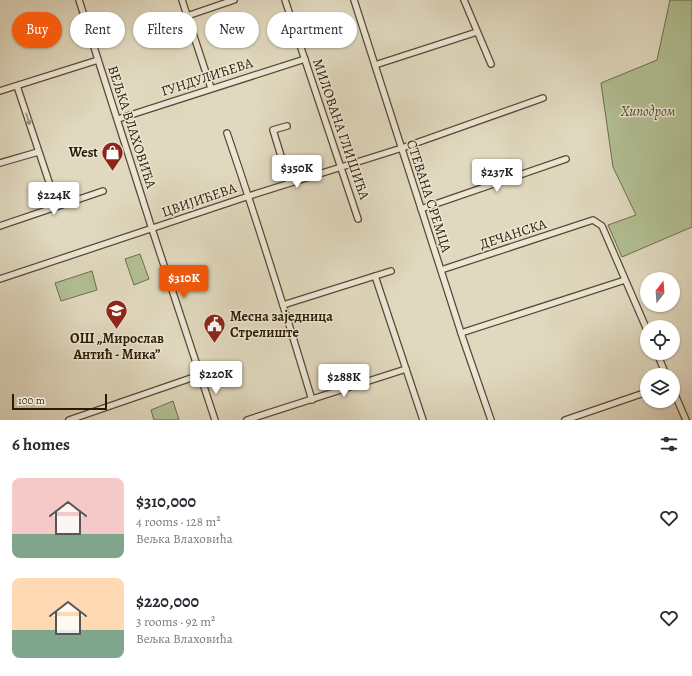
<!DOCTYPE html>
<meta charset="utf-8">
<style>
body{margin:0;font-family:Alegreya,serif;background:#f7f7f7;color:#2b2b33;height:100vh;display:flex;flex-direction:column;font-size:15px;white-space:nowrap}
*{box-sizing:border-box;margin:0}
p{font-size:13px;color:#7c7c81}
.icon{flex:none;width:22px;height:22px;fill:none;stroke:currentColor;stroke-width:2;stroke-linecap:round;stroke-linejoin:round}
.map{position:relative;height:420px;overflow:hidden}
.side{display:flex;flex-direction:column;background:#fff;flex:1}
.side>*{flex:none}
.hud{position:absolute;left:12px;top:12px;width:400px;height:36px;display:flex;gap:8px}
.needle{width:26px;rotate:17deg}
.fabs{position:absolute;left:640px;top:272px;display:grid;gap:8px}
.fabs a{display:grid;place-items:center;width:40px;height:40px;border-radius:50%;background:#fff;box-shadow:0 1px 3px #0004;font-size:20px}
.scale{position:absolute;left:12px;bottom:10px;width:95px;box-sizing:border-box;padding-left:4px;border:2px solid #2b1b04;border-top:0;font-size:11px;line-height:14px;white-space:nowrap;color:#2b1b04;-webkit-text-stroke:3px #ece6d5;paint-order:stroke}
.price{position:absolute;translate:-50% -34px;padding:0 9px;border-radius:4px;background:#fff;color:#222;font-size:13px;line-height:26px;filter:drop-shadow(0 1px 2px #0008)}
.price::after{content:'';position:absolute;left:50%;top:24px;width:12px;height:9px;margin-left:-6px;background:inherit;clip-path:polygon(0 0,100% 0,50% 100%)}
.price.current{background:#ea580c;color:#fff}
ul{padding:0;list-style:none}
li{display:flex;align-items:center;gap:12px;height:100px;padding:0 12px}
li span{display:grid;place-items:center;flex:none;width:112px;height:80px;border-radius:8px;color:#555}
li>.icon{margin-inline-start:auto}
span .icon{width:48px;height:48px;fill:#fffc;stroke-width:1}
li b{font-size:17px}
h2{display:flex;justify-content:space-between;align-items:center;height:48px;padding:0 12px;font-size:17px}
.tag{padding:0 14px;border-radius:18px;background:#fff;box-shadow:0 1px 3px #0004;font-size:14px;line-height:36px}
.tag.current{background:#ea580c;color:#fff}
.map>svg:first-child{display:block}
.green{fill:#b1bf93;stroke:#6e6d4c}
.lines{fill:none;stroke-linecap:round;stroke-linejoin:round}
.minor-casing{stroke:#584a33;stroke-width:8}
.minor{stroke:#ece6d5;stroke-width:5.5}
.oneway{stroke:#958b77}
.labels{text-anchor:middle;dominant-baseline:central;stroke-width:3;stroke-linejoin:round;paint-order:stroke}
.street-label{font-size:14px;fill:#2b1b04;stroke:#ece6d5}
.park-label{font-size:14px;font-style:italic;fill:#534c2f;stroke:#ece6d5}
.poi-label{font-size:14px;font-weight:bold;fill:#2b1b04;stroke:#ece6d5;text-anchor:end}
</style>
<div class="map">
<svg width="692" height="420" viewBox="0 0 692 420">
<rect width="100%" height="100%" fill="#e1d9bf"/>
<filter id="stains"><feTurbulence type="fractalNoise" baseFrequency=".005" numOctaves="4"/><feColorMatrix values="0 0 0 0 .2 0 0 0 0 .09 0 0 0 0 .02 0 0 0 .5 -.17"/></filter>
<radialGradient id="worn" r=".72"><stop offset=".6" stop-color="#630" stop-opacity="0"/><stop offset="1" stop-color="#630" stop-opacity=".3"/></radialGradient>
<g class="green">
<path d="M 670,0 L 692,0 L 692,227 L 622,257 L 608,225 L 636,215 L 613,167 L 601,83 L 657,60 Z"/>
<path d="M 140,254 L 149,279 L 134,285 L 125,259 Z"/>
<path d="M 92,271 L 97,290 L 61,301 L 55,283 Z"/>
<path d="M 173,401 L 179,420 L 154,420 L 151,410 Z"/>
</g>
<g class="lines">
<defs>
<g id="minor">
<path d="M 79,0 L 152,229 L 215,420"/>
<path d="M 182,0 L 211,88"/>
<path d="M 285,0 L 358,219"/>
<path d="M 354,0 L 463,339 L 491,420"/>
<path d="M 464,0 L 491,64"/>
<path d="M 187,16 L 234,0"/>
<path d="M 375,65 L 477,32"/>
<path d="M 17,86 L 57,206"/>
<path d="M 0,91 L 98,60"/>
<path d="M 118,119 L 305,59"/>
<path d="M 287,126 L 273,130 L 289,182"/>
<path d="M 227,133 C 257,221 285,310 312,400"/>
<path d="M 0,163 L 38,152"/>
<path d="M 421,209 L 566,159"/>
<path d="M 0,226 L 103,191"/>
<path d="M 441,270 L 593,220 L 602,226 L 647,330"/>
<path d="M 375,276 L 423,420"/>
<path d="M 0,279 L 249,196 L 402,148 L 543,98"/>
<path d="M 283,305 L 391,271"/>
<path d="M 461,333 L 625,280"/>
<path d="M 657,353 L 666,375"/>
<path d="M 673,390 L 686,420"/>
<path d="M 69,420 L 200,375"/>
<path d="M 247,420 L 406,369"/>
<path d="M 565,420 L 647,392"/>
</g>
</defs>
<use href="#minor" class="minor-casing"/>
<use href="#minor" class="minor"/>
</g>
<defs><path id="oneway-shaft" d="M-6 0H5M1.5-3L5.5 0L1.5 3" fill="none" stroke-width="1.6" stroke-linecap="round" stroke-linejoin="round"/></defs>
<use class="oneway" href="#oneway-shaft" transform="translate(28 119) rotate(72)"/>
<defs>
<symbol id="shop-pin" viewBox="-11 -11 22 30"><path d="M0 17L-7.5 6A9.5 9.5 0 1 1 7.5 6Z" fill="#8f2418" stroke="#ece6d5"/><path d="M-5-2.5h2.3a2.7 3.5 0 0 1 5.4 0H5L5.5 6h-11ZM-1.5-2.5h3a1.5 2.3 0 0 0-3 0Z" fill="#fff"/></symbol>
<symbol id="school-pin" viewBox="-11 -11 22 30"><path d="M0 17L-7.5 6A9.5 9.5 0 1 1 7.5 6Z" fill="#8f2418" stroke="#ece6d5"/><path d="M0-5L7-2L0 1L-7-2ZM-4 1L0 2.5L4 1V4Q0 6-4 4Z" fill="#fff"/></symbol>
<symbol id="civic-pin" viewBox="-11 -11 22 30"><path d="M0 17L-7.5 6A9.5 9.5 0 1 1 7.5 6Z" fill="#8f2418" stroke="#ece6d5"/><path d="M-.6-6.5H3V-4.5H.6V-3L4-1V1h2V6H-6V1h2V-1L-.6-3ZM-1.2 2.5V6h2.4V2.5Z" fill="#fff"/></symbol>
</defs>
<g fill-rule="evenodd">
<use href="#shop-pin" x="100" y="140" width="25" height="34"/>
<use href="#school-pin" x="104" y="298" width="25" height="34"/>
<use href="#civic-pin" x="202" y="312" width="25" height="34"/>
</g>
<g class="labels">
<g class="street-label">
<text transform="translate(207 77) rotate(-18)">ГУНДУЛИЋЕВА</text>
<text transform="translate(132 127) rotate(72)">ВЕЉКА ВЛАХОВИЋА</text>
<text transform="translate(341 129) rotate(71)">МИЛОВАНА ГЛИШИЋА</text>
<text transform="translate(429 196) rotate(72)">СТЕВАНА СРЕМЦА</text>
<text transform="translate(199 200) rotate(-19)">ЦВИЈИЋЕВА</text>
<text transform="translate(513 234) rotate(-18)">ДЕЧАНСКА</text>
</g>
<g class="park-label">
<text x="648" y="111">Хиподром</text>
</g>
<g class="poi-label">
<text x="98" y="152">West</text>
<text x="230" y="316" text-anchor="start">Месна заједница<tspan x="230" dy="16">Стрелиште</tspan></text>
<text x="117" y="338" text-anchor="middle">ОШ „Мирослав<tspan x="117" dy="16">Антић - Мика”</tspan></text>
</g>
</g>
<rect width="100%" height="100%" filter="url(#stains)"/>
<rect width="100%" height="100%" fill="url(#worn)"/>
</svg>
<div class="fabs">
<a><svg class="needle" viewBox="-14 -14 28 28"><path d="M0-13l5 13h-10z" fill="#e53935"/><path d="M0 13l5-13h-10z" fill="#7c7c81"/></svg></a>
<a><svg class="icon" aria-label="locate" viewBox="0 0 24 24"><circle cx="12" cy="12" r="6"/><path d="M12 2v4M12 18v4M2 12h4M18 12h4"/></svg></a>
<a><svg class="icon" aria-label="layers" viewBox="0 0 24 24"><path d="M12 4l9 5-9 5-9-5zM3 14l9 5 9-5"/></svg></a>
</div>
<div class="scale">100 m</div>
<b class="price" style="left:297px;top:189px">$350K</b>
<b class="price" style="left:497px;top:193px">$237K</b>
<b class="price" style="left:54px;top:216px">$224K</b>
<b class="price current" style="left:184px;top:299px">$310K</b>
<b class="price" style="left:216px;top:395px">$220K</b>
<b class="price" style="left:344px;top:398px">$288K</b>
<div class="hud">
<a class="tag current">Buy</a>
<a class="tag">Rent</a>
<a class="tag">Filters</a>
<a class="tag">New</a>
<a class="tag">Apartment</a>
</div>
</div>
<section class="side">
<h2>6 homes<svg class="icon" aria-label="filters" viewBox="0 0 24 24"><path d="M4 7h16M4 17h16"/><circle cx="9" cy="7" r="2"/><circle cx="15" cy="17" r="2"/></svg></h2>
<ul>
<li><span style="background:linear-gradient(#f6c9c9 70%,#7fa58c 0)"><svg class="icon" aria-label="home" viewBox="0 0 24 24"><path d="M3 11l9-7 9 7M6 9v11h12V9"/></svg></span><div><b>$310,000</b><p>4 rooms · 128 m²</p><p>Вељка Влаховића</p></div><svg class="icon" aria-label="heart" viewBox="0 0 24 24"><path d="M12 20l-8-8c-3-5 5-10 8-4 3-6 11-1 8 4z"/></svg></li>
<li><span style="background:linear-gradient(#ffd9b3 65%,#7fa58c 0)"><svg class="icon" aria-label="home" viewBox="0 0 24 24"><path d="M3 11l9-7 9 7M6 9v11h12V9"/></svg></span><div><b>$220,000</b><p>3 rooms · 92 m²</p><p>Вељка Влаховића</p></div><svg class="icon" aria-label="heart" viewBox="0 0 24 24"><path d="M12 20l-8-8c-3-5 5-10 8-4 3-6 11-1 8 4z"/></svg></li>
</ul>
</section>
